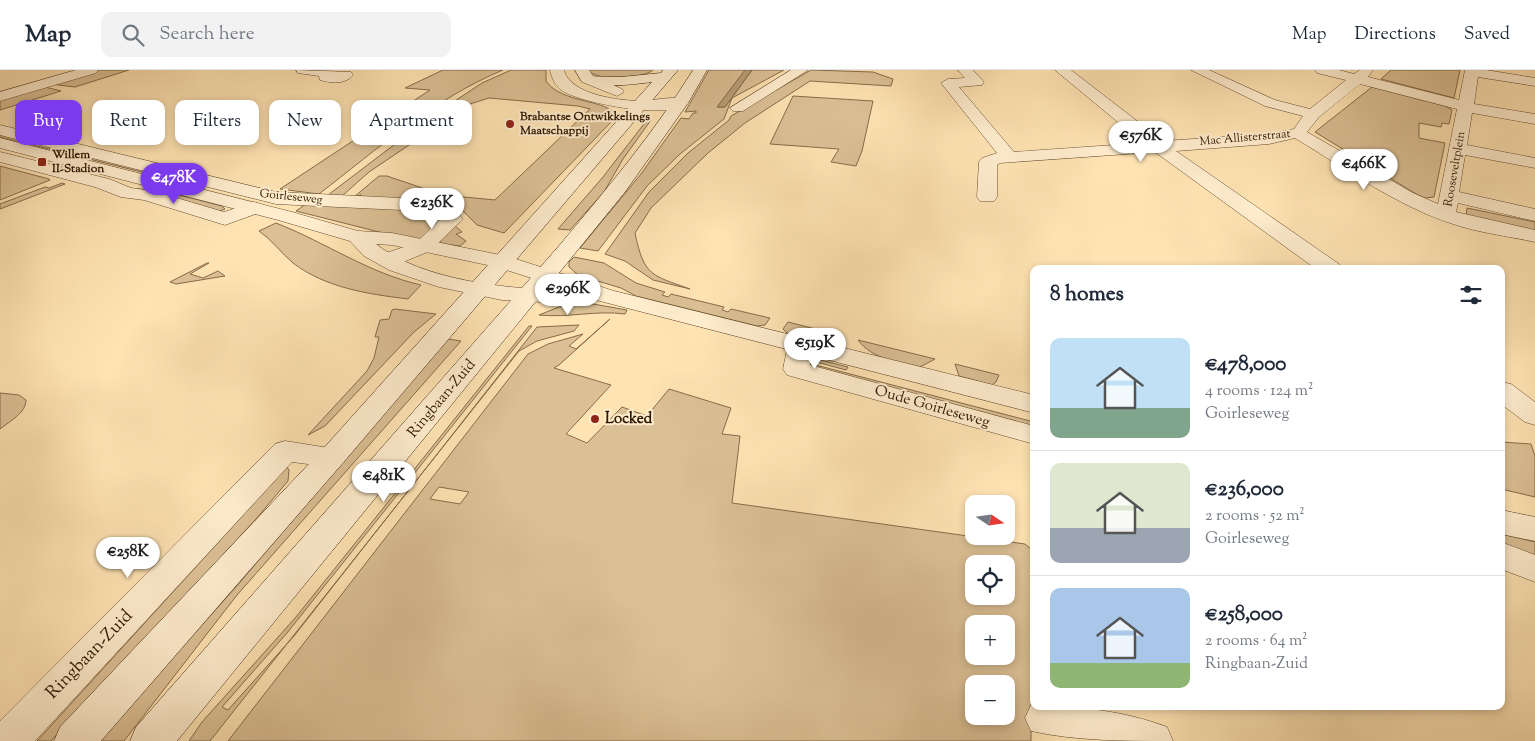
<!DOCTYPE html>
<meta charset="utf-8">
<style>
body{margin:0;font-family:"Sorts Mill Goudy",serif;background:#f2f2f3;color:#1f2937;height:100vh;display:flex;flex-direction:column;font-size:19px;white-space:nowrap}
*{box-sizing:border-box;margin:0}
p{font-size:16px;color:#747a83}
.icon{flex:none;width:28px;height:28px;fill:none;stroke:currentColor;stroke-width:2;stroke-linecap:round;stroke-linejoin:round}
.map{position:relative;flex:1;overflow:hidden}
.side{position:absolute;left:1030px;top:195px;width:475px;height:445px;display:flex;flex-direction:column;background:#fff;border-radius:10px;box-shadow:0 2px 8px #0003}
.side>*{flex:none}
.guide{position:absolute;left:15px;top:30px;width:475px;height:45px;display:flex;gap:10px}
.needle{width:32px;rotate:103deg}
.buttons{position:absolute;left:965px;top:425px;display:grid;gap:10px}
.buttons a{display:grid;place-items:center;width:50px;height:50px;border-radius:10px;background:#fff;box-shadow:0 2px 8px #0003;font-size:25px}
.price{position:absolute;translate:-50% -42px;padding:0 11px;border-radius:18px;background:#fff;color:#222;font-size:16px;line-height:32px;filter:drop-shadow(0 1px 2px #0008)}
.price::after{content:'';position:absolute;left:50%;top:30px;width:15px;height:11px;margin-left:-8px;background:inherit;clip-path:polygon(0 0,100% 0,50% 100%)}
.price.current{background:#7c3aed;color:#fff}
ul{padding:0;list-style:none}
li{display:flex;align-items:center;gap:15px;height:125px;padding:0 20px}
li+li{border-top:1px solid #e0e1e3}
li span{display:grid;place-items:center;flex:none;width:140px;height:100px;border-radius:10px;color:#555}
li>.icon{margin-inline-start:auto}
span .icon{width:60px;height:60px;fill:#fffc;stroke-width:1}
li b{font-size:21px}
h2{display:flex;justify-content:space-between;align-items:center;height:60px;padding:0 20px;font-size:21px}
.chip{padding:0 18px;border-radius:10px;background:#fff;box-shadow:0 2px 8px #0003;font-size:18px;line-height:45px}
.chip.current{background:#7c3aed;color:#fff}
header{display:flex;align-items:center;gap:30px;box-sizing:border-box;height:70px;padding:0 25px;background:#fff;border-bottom:1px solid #e0e1e3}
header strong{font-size:24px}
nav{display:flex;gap:28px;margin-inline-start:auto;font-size:18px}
.search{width:350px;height:45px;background:#f2f2f3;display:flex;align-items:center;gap:12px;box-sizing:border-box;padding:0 18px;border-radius:10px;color:#747a83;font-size:19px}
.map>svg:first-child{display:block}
.green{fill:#dcc095;stroke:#866c4a;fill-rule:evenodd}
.water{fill:#b99e76;stroke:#826847}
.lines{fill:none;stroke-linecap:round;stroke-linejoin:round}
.minor-casing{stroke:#644b2d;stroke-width:1}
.tertiary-casing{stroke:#644b2d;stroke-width:1}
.secondary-casing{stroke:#301800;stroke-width:1}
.minor{fill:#ffedce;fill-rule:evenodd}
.tertiary{fill:#ffedce;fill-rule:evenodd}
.secondary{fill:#ffedce;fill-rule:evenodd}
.poi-dot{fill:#8f2418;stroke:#ffedce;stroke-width:2}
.labels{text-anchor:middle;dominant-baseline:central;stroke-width:4;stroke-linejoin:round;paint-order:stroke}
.far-poi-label{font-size:12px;font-weight:bold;fill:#301800;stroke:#ffedce;text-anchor:start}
.far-street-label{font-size:12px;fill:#301800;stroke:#ffedce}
.street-label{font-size:15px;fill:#301800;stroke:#ffedce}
.poi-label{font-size:15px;font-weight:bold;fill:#301800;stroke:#ffedce;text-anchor:start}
.near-street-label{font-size:18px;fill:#301800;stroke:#ffedce}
</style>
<header>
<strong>Map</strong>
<div class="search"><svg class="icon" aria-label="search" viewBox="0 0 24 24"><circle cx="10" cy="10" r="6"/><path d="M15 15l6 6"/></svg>Search here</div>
<nav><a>Map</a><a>Directions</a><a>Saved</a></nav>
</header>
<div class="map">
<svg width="1535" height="671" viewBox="0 0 1535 671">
<rect width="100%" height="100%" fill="#ffe3b3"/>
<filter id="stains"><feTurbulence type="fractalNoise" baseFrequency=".004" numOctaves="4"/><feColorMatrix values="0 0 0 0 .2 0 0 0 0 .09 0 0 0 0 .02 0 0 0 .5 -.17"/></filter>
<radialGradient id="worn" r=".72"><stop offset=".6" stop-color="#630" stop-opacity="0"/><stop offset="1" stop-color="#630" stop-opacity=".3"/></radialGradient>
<g class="green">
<path d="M 96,0 L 129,0 L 75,17 L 50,14 Z"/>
<path d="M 443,0 L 503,0 C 435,28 376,80 319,124 L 280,119 L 430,20 L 405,18 Z"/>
<path d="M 511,0 L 546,0 L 546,11 C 562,34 607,29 615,45 L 614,49 L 504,163 L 477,155 L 462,140 L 449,133 L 356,127 L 361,125 L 354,127 L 379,106 L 387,106 L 443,125 L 495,130 L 590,39 L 578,36 L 489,28 L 470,34 L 369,102 L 342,126 L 328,125 L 432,46 L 482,13 Z"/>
<path d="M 588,0 L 653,0 C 642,9 597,12 588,0 Z"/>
<path d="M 709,0 L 746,0 L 718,37 L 725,37 L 752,0 L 784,0 L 732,28 L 724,49 L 680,84 L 647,116 L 598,181 L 580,178 L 641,104 L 681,48 L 689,49 L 693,43 L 696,43 L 696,41 L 685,42 Z"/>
<path d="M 811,0 L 873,2 L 893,9 L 891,16 L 810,11 L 745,53 L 708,83 L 651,138 L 635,163 C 644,206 651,205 690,219 L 653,210 L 625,191 L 605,184 L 649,122 L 688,83 L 729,50 L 731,46 Z"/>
<path d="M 1391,0 L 1460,0 L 1454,28 L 1381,9 Z"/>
<path d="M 41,16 L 61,21 L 0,40 L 0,29 Z"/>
<path d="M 1372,17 L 1445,36 L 1452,40 L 1449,54 L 1442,53 L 1441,57 L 1419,53 L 1419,68 L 1445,73 L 1434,127 L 1425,128 L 1416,124 L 1315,62 Z"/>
<path d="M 793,26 L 873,31 L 862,81 L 856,96 L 831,92 L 839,79 L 770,74 Z"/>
<path d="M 647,50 L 651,50 L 623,89 L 604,122 L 570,160 L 558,159 L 603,107 Z"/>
<path d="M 0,63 L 168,105 L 158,106 L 0,67 Z"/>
<path d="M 0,96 L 49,109 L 50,110 L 0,130 Z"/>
<path d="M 62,113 L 65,114 L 0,139 L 0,134 L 45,117 L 49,118 Z"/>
<path d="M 137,119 L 160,120 L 222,136 L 225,139 L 219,141 Z"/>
<path d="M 306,134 L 425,141 L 441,149 L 424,170 L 387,164 L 296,141 Z"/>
<path d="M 1467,138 L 1535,152 L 1535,162 L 1466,147 Z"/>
<path d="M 276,153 C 327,173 368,203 421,215 L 408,229 C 368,224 326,218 293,193 C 281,183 272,170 259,161 Z"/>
<path d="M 455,156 L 462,162 L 456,164 L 466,171 L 460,176 L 442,174 L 440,170 Z"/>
<path d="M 574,187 L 604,193 L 636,213 L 665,222 L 662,225 L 668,227 L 671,224 L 724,237 L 722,240 L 728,242 L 731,239 L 770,248 L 765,255 L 757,256 L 636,226 L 621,218 L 578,205 L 569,197 L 569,192 Z"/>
<path d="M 207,193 L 209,193 L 190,204 L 203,208 L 218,201 L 225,206 L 176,214 L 170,212 Z"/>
<path d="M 576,234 L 593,234 L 627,240 L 625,244 C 597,240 569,248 539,245 L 559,237 Z"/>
<path d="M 395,239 L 436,244 L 414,262 L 325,356 L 308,365 L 367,301 L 374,288 L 379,267 L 375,267 L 380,250 L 389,249 L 392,240 Z"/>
<path d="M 610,249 L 559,295 L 554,298 L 611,315 L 566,364 L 587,373 L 622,337 L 647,346 L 669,319 L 731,338 L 722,364 L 740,366 L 732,433 L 1025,474 L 1032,480 L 1031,671 L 228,671 L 528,284 L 548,274 L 583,264 L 569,276 L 576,279 ZM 439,417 L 469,422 L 460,434 L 430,429 ZM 974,494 L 1006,494 L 1006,526 L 974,526 ZM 974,554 L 1006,554 L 1006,586 L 974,586 ZM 974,614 L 1006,614 L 1006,646 L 974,646 Z"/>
<path d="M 788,252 L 827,262 L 823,269 C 813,272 789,268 783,259 Z"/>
<path d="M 579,255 L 574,261 L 537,271 L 519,281 L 210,671 L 189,671 L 202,652 L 296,547 L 529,256 L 532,256 L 287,563 L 222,637 L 228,640 L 294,566 L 537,257 Z"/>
<path d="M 448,269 L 461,271 L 237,525 L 124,671 L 98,671 L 235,518 Z"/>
<path d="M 858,270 L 935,289 L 920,297 C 897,291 873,290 858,270 Z"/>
<path d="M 808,287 L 848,297 L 846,300 L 809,290 L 808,293 L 1034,352 L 1034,356 L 815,299 L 805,292 Z"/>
<path d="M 955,294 L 999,305 L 996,312 L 992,315 L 959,306 Z"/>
<path d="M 0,323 L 19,325 L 26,330 C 26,343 10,351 0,359 Z"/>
<path d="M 1501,372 L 1531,374 L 1535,386 L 1535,427 L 1501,419 Z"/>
<path d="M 287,397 L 289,400 L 288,411 L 256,449 L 51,671 L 37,671 Z"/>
<path d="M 1501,464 L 1535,472 L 1535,494 L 1501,480 Z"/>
</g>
<path class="water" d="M 745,0 L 752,0 L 725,37 L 717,37 Z"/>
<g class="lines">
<defs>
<g id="minor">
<path d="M 76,0 L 98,0 L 96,3 L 0,31 L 0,22 Z"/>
<path d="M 296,0 L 351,2 L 353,5 C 345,15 331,13 320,10 L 319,6 L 298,3 Z"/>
<path d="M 550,0 L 564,0 C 570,25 620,31 643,31 C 654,31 681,23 688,33 C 675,51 578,33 561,20 C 554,14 552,8 550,0 Z"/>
<path d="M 575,0 L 589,0 L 593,6 L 622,19 L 624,22 L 617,26 L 582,12 Z"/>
<path d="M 791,0 L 808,0 L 743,41 L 733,41 L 730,38 Z"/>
<path d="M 958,0 L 973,0 L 984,12 L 982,15 L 959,17 L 1014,82 L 1143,73 L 1055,0 L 1071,0 L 1163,71 L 1269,64 L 1294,59 L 1303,46 L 1265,36 L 1191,0 L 1209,0 L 1275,30 L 1310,39 L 1346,10 L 1317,3 L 1315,0 L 1339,0 L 1354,4 L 1360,0 L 1373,0 L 1368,7 L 1459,30 L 1465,0 L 1486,0 L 1535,8 L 1535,16 L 1478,7 L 1474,34 L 1535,44 L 1535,54 L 1472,43 L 1467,75 L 1535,88 L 1535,98 L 1465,85 L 1459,122 L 1535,139 L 1535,151 L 1458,133 L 1456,142 L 1535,160 L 1535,172 C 1508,166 1479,163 1453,154 C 1397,136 1346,99 1295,68 L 1269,74 L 1176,81 L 1339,194 L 1342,199 L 1316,199 L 1155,82 L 1000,93 L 997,95 L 997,127 L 994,131 L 980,131 L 977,127 L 979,92 L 982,88 L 997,83 L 941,13 L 948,9 L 965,8 ZM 1360,14 L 1457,39 L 1438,134 L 1413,123 L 1307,62 L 1319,47 Z"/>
<path d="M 0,55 L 276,122 L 422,129 L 451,136 L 463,149 L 430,181 L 396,195 L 388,196 L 380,195 L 377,190 L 380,185 L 416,173 L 441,148 L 437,144 L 422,141 L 276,134 L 0,65 Z"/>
<path d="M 0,82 L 109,109 L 131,118 L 153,121 L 224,142 L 254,132 L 261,134 L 264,138 L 261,142 L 225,155 L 144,130 L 121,127 L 95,117 L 0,92 Z"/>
<path d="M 801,267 L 810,270 L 814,275 L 810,295 L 1034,356 L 1034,374 L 787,305 L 783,299 L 788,275 L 792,270 Z"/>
<path d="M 1501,312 L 1511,314 L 1535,332 L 1535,355 L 1525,352 L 1501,334 Z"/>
<path d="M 285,371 L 342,380 L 347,387 L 342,394 L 332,397 L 292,392 L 35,671 L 0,671 L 0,651 L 275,374 Z"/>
<path d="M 1501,472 L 1535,485 L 1535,512 L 1501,499 Z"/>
<path d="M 1034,634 L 1034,636 C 1078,636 1125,641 1167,657 L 1173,671 C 1126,671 1075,671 1031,661 L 1025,648 L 1031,635 Z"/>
</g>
<g id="tertiary">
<path d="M 0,68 L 292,142 L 358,161 L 392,163 L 510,187 L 614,221 L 1034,325 L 1034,343 L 592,229 L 590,232 L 582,234 L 502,230 L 439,217 L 389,200 L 364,186 L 350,171 L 278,150 L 0,78 ZM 376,174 L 392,175 L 497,197 L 569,220 C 512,220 422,211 376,174 Z"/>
<path d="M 1501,440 L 1535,447 L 1535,471 L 1501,464 Z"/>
</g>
<g id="secondary">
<path d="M 663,0 L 678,0 L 342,394 L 101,671 L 54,671 L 60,657 L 322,380 L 652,12 C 638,14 589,20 580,9 L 582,6 L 621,7 L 661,3 Z"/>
<path d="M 693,0 L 707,0 L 688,33 L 625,122 L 177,671 L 130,671 L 136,657 L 558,177 C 606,120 654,63 693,0 Z"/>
</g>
</defs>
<use href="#minor" class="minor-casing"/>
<use href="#tertiary" class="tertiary-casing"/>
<use href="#secondary" class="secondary-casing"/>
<use href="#minor" class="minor"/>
<use href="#tertiary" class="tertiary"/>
<use href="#secondary" class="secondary"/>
</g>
<g class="poi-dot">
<circle cx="510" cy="54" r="5"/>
<rect x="37" y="87" width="10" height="10" rx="2.5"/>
<circle cx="595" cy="349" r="5"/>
</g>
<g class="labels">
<g class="far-poi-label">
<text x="520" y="47">Brabantse Ontwikkelings<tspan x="520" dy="14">Maatschappij</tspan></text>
<text x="52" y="85">Willem<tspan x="52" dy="14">II-Stadion</tspan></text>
</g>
<g class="far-street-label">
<text transform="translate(1245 68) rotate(-5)">Mac Allisterstraat</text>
<text transform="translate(1455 99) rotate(-80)">Rooseveltplein</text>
<text transform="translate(291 127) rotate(6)">Goirleseweg</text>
</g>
<g class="street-label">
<text transform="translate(442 329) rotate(-50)">Ringbaan-Zuid</text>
<text transform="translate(932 337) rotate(16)">Oude Goirleseweg</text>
</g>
<g class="poi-label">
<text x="605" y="349">Locked</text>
</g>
<g class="near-street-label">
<text transform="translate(90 585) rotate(-46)">Ringbaan-Zuid</text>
</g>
</g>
<rect width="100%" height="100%" filter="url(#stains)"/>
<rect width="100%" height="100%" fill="url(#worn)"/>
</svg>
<div class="buttons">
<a><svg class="needle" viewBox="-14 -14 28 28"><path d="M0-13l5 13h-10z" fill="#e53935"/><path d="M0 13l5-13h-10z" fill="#747a83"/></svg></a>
<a><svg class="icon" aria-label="locate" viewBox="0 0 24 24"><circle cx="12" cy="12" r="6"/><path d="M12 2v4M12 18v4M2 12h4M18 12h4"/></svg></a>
<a>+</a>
<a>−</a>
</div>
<b class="price" style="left:1141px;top:93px">€576K</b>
<b class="price" style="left:1364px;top:121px">€466K</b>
<b class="price current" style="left:174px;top:135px">€478K</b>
<b class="price" style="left:432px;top:160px">€236K</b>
<b class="price" style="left:568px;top:246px">€296K</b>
<b class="price" style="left:815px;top:300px">€519K</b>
<b class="price" style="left:384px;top:433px">€481K</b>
<b class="price" style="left:128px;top:509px">€258K</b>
<div class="guide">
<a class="chip current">Buy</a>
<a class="chip">Rent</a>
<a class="chip">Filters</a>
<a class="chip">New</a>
<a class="chip">Apartment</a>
</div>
<section class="side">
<h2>8 homes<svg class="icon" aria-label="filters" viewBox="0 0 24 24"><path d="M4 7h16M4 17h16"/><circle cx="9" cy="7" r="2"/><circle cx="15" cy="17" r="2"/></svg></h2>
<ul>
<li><span style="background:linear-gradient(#bfe0f5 70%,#7fa58c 0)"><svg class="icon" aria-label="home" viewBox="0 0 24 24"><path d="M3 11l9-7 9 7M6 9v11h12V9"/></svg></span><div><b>€478,000</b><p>4 rooms · 124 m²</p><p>Goirleseweg</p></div></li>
<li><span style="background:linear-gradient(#dfe7d0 65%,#9aa5b1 0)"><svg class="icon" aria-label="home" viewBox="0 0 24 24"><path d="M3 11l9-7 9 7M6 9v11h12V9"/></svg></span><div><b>€236,000</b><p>2 rooms · 52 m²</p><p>Goirleseweg</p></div></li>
<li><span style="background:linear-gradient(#a9c7e8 75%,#8fb573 0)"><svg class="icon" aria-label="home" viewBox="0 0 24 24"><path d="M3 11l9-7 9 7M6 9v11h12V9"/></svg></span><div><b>€258,000</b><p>2 rooms · 64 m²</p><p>Ringbaan-Zuid</p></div></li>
</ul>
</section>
</div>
